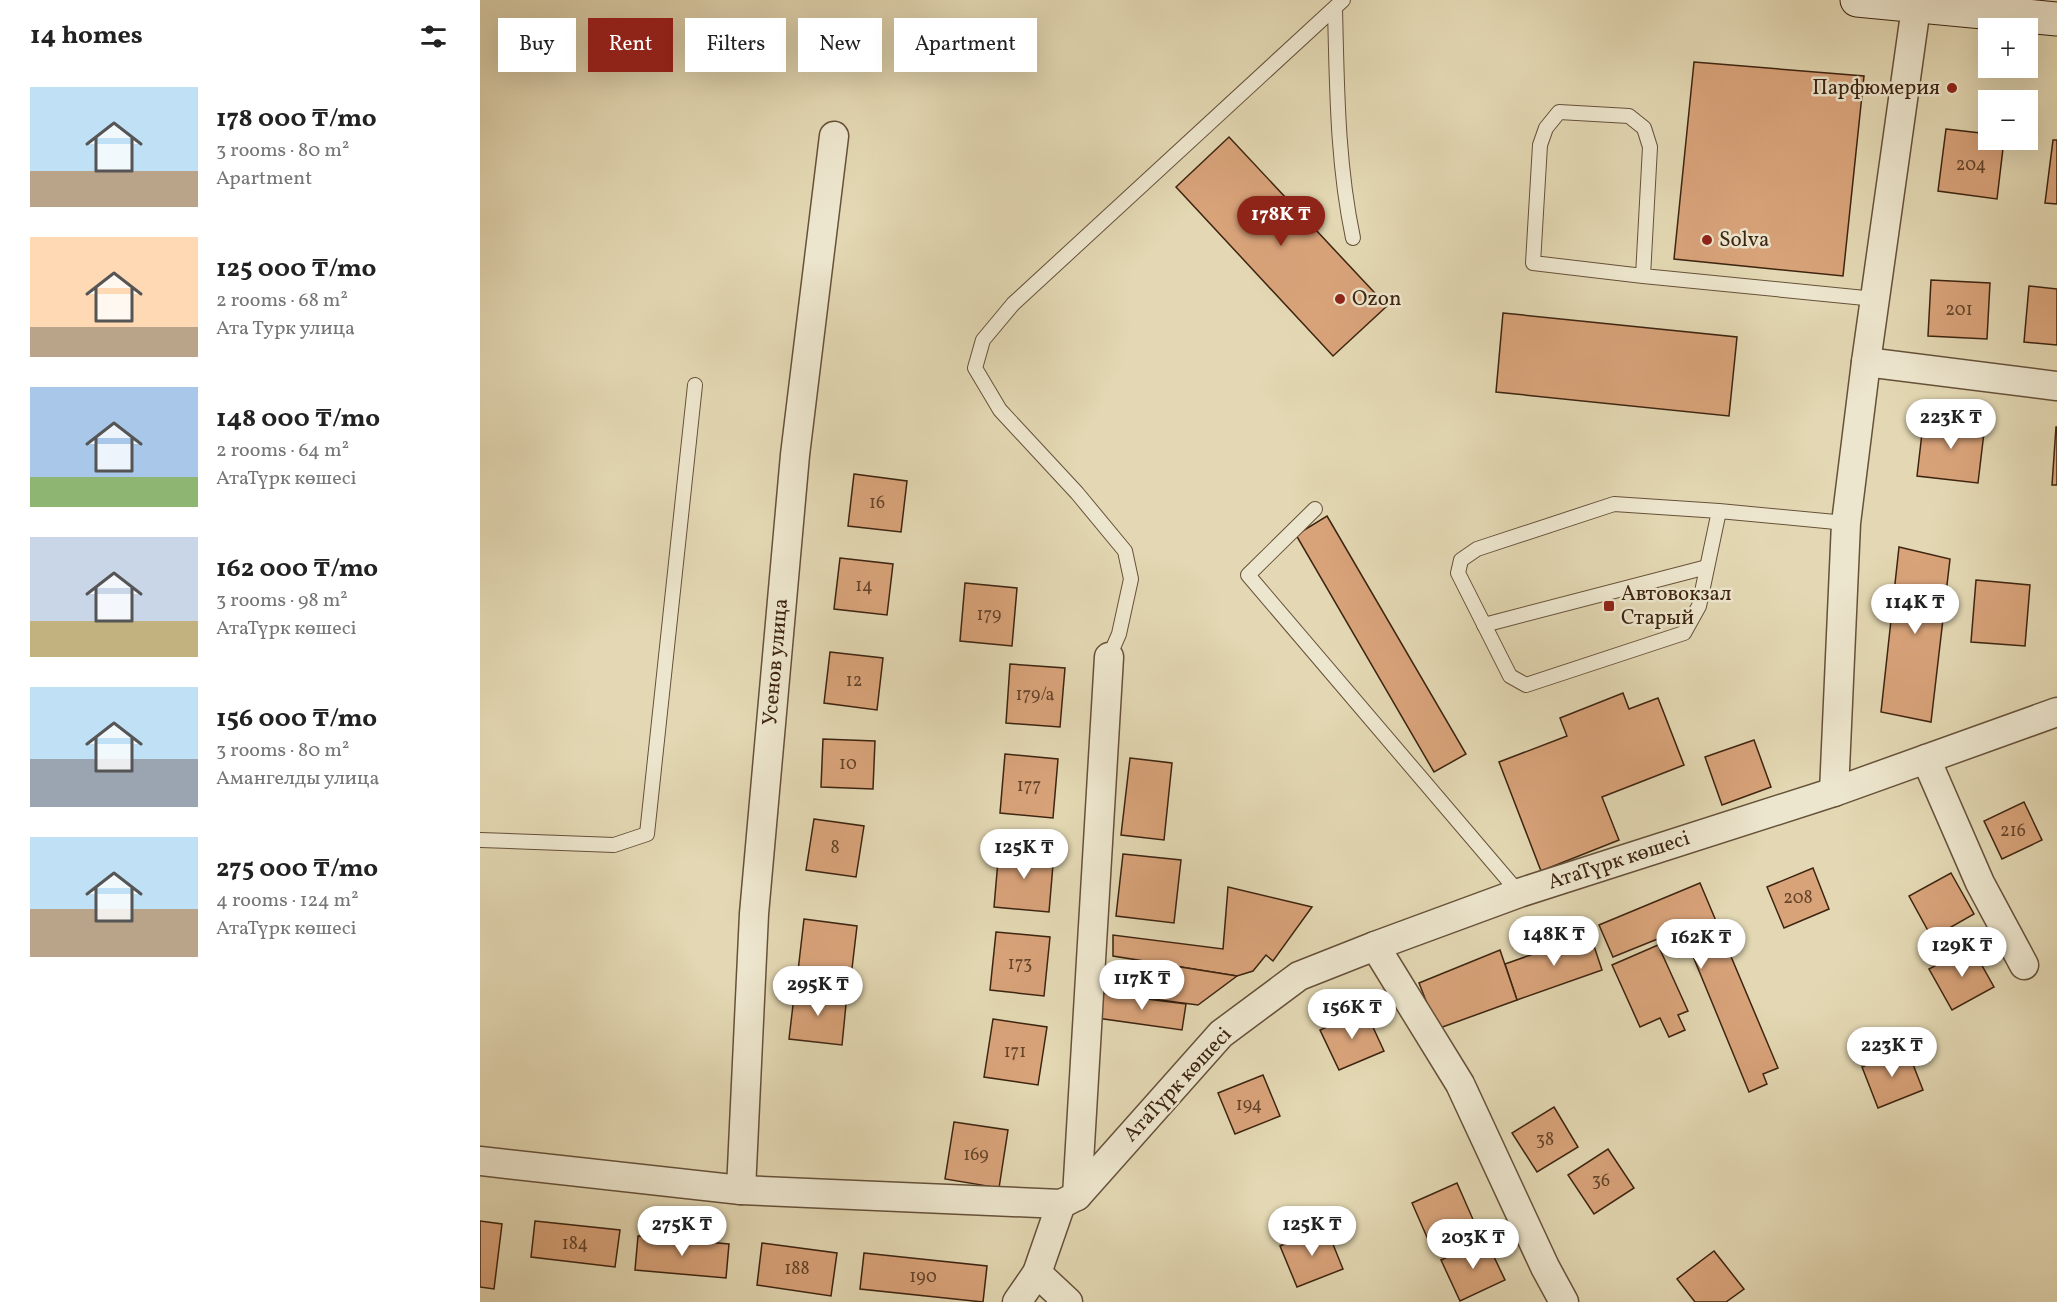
<!DOCTYPE html>
<meta charset="utf-8">
<style>
body{margin:0;font-family:Vollkorn,serif;background:#f2f2f2;color:#222;height:100vh;display:flex;flex-direction:column;font-size:22px;white-space:nowrap}
*{box-sizing:border-box;margin:0}
p{font-size:20px;color:#767676}
.icon{flex:none;width:33px;height:33px;fill:none;stroke:currentColor;stroke-width:2;stroke-linecap:round;stroke-linejoin:round}
.map{position:relative;flex:1;overflow:hidden}
.panel{display:flex;flex-direction:column;background:#fff;width:480px}
.panel>*{flex:none}
.top-card{position:absolute;left:18px;top:18px;width:570px;height:54px;display:flex;gap:12px}
.controls{position:absolute;left:1498px;top:18px;display:grid;gap:12px}
.controls a{display:grid;place-items:center;width:60px;height:60px;border-radius:0px;background:#fff;box-shadow:0 6px 24px #0002;font-size:30px}
.price{position:absolute;translate:-50% -51px;padding:0 14px;border-radius:21px;background:#fff;color:#222;font-size:20px;line-height:39px;filter:drop-shadow(0 2px 3px #0008)}
.price::after{content:'';position:absolute;left:50%;top:36px;width:18px;height:14px;margin-left:-9px;background:inherit;clip-path:polygon(0 0,100% 0,50% 100%)}
.price.selected{background:#8f2418;color:#fff}
ul{padding:0;list-style:none}
li{display:flex;align-items:center;gap:18px;height:150px;padding:0 30px}
li span{display:grid;place-items:center;flex:none;width:168px;height:120px;border-radius:0px;color:#555}
li>.icon{margin-inline-start:auto}
span .icon{width:72px;height:72px;fill:#fffc;stroke-width:1}
li b{font-size:26px}
h2{display:flex;justify-content:space-between;align-items:center;height:72px;padding:0 30px;font-size:26px}
.chip{padding:0 21px;border-radius:0px;background:#fff;box-shadow:0 6px 24px #0002;font-size:21px;line-height:54px}
.chip.selected{background:#8f2418;color:#fff}
main{display:flex;flex:1;min-height:0}
.map>svg:first-child{display:block}
.building{fill:#d9a37a;stroke:#3d2410;stroke-width:1.5}
.lines{fill:none;stroke-linecap:round;stroke-linejoin:round}
.lane-casing{stroke:#665139;stroke-width:16}
.street-casing{stroke:#665139;stroke-width:31}
.secondary-casing{stroke:#3d2410;stroke-width:35}
.lane{stroke:#ede6ce;stroke-width:14}
.street{stroke:#ede6ce;stroke-width:28}
.secondary{stroke:#ede6ce;stroke-width:33}
.poi-dot{fill:#8f2418;stroke:#ede6ce;stroke-width:2}
.labels{text-anchor:middle;dominant-baseline:central;stroke-width:5;stroke-linejoin:round;paint-order:stroke}
.number-label{font-size:18px;fill:#64442a}
.poi-label{font-size:21px;fill:#3d2410;stroke:#ede6ce;text-anchor:start}
.street-label{font-size:21px;fill:#3d2410;stroke:#ede6ce}
</style>
<main>
<section class="panel">
<h2>14 homes<svg class="icon" aria-label="filters" viewBox="0 0 24 24"><path d="M4 7h16M4 17h16"/><circle cx="9" cy="7" r="2"/><circle cx="15" cy="17" r="2"/></svg></h2>
<ul>
<li><span style="background:linear-gradient(#bfe0f5 70%,#b9a48a 0)"><svg class="icon" aria-label="home" viewBox="0 0 24 24"><path d="M3 11l9-7 9 7M6 9v11h12V9"/></svg></span><div><b>178 000 ₸/mo</b><p>3 rooms · 80 m²</p><p>Apartment</p></div></li>
<li><span style="background:linear-gradient(#ffd9b3 75%,#b9a48a 0)"><svg class="icon" aria-label="home" viewBox="0 0 24 24"><path d="M3 11l9-7 9 7M6 9v11h12V9"/></svg></span><div><b>125 000 ₸/mo</b><p>2 rooms · 68 m²</p><p>Ата Турк улица</p></div></li>
<li><span style="background:linear-gradient(#a9c7e8 75%,#8fb573 0)"><svg class="icon" aria-label="home" viewBox="0 0 24 24"><path d="M3 11l9-7 9 7M6 9v11h12V9"/></svg></span><div><b>148 000 ₸/mo</b><p>2 rooms · 64 m²</p><p>АтаТүрк көшесі</p></div></li>
<li><span style="background:linear-gradient(#c9d6e8 70%,#c2b280 0)"><svg class="icon" aria-label="home" viewBox="0 0 24 24"><path d="M3 11l9-7 9 7M6 9v11h12V9"/></svg></span><div><b>162 000 ₸/mo</b><p>3 rooms · 98 m²</p><p>АтаТүрк көшесі</p></div></li>
<li><span style="background:linear-gradient(#bfe0f5 60%,#9aa5b1 0)"><svg class="icon" aria-label="home" viewBox="0 0 24 24"><path d="M3 11l9-7 9 7M6 9v11h12V9"/></svg></span><div><b>156 000 ₸/mo</b><p>3 rooms · 80 m²</p><p>Амангелды улица</p></div></li>
<li><span style="background:linear-gradient(#bfe0f5 60%,#b9a48a 0)"><svg class="icon" aria-label="home" viewBox="0 0 24 24"><path d="M3 11l9-7 9 7M6 9v11h12V9"/></svg></span><div><b>275 000 ₸/mo</b><p>4 rooms · 124 m²</p><p>АтаТүрк көшесі</p></div></li>
</ul>
</section>
<div class="map">
<svg width="1577" height="1302" viewBox="0 0 1577 1302">
<rect width="100%" height="100%" fill="#e3d8b3"/>
<filter id="stains"><feTurbulence type="fractalNoise" baseFrequency=".00333" numOctaves="4"/><feColorMatrix values="0 0 0 0 .2 0 0 0 0 .09 0 0 0 0 .02 0 0 0 .5 -.17"/></filter>
<radialGradient id="worn" r=".72"><stop offset=".6" stop-color="#630" stop-opacity="0"/><stop offset="1" stop-color="#630" stop-opacity=".3"/></radialGradient>
<g class="building">
<path d="M 1214,62 L 1384,76 L 1363,276 L 1194,259 Z"/>
<path d="M 1466,129 L 1509,134 L 1509,140 L 1524,140 L 1517,199 L 1458,191 Z"/>
<path d="M 749,137 L 907,306 L 853,356 L 696,187 Z"/>
<path d="M 1573,140 L 1577,140 L 1577,204 L 1565,203 Z"/>
<path d="M 1451,280 L 1510,283 L 1507,339 L 1448,336 Z"/>
<path d="M 1549,286 L 1577,289 L 1577,345 L 1544,342 Z"/>
<path d="M 1023,313 L 1257,337 L 1249,416 L 1016,392 Z"/>
<path d="M 1444,416 L 1505,424 L 1498,483 L 1437,476 Z"/>
<path d="M 1576,427 L 1577,427 L 1577,485 L 1572,485 Z"/>
<path d="M 374,474 L 427,481 L 421,532 L 368,526 Z"/>
<path d="M 847,516 L 986,754 L 954,772 L 816,535 Z"/>
<path d="M 1419,547 L 1470,559 L 1451,722 L 1401,712 Z"/>
<path d="M 360,558 L 413,564 L 407,615 L 354,609 Z"/>
<path d="M 1496,580 L 1550,585 L 1545,646 L 1491,642 Z"/>
<path d="M 485,583 L 537,588 L 532,646 L 480,641 Z"/>
<path d="M 350,652 L 403,658 L 397,710 L 344,703 Z"/>
<path d="M 530,664 L 585,668 L 580,727 L 526,723 Z"/>
<path d="M 1143,693 L 1149,709 L 1178,698 L 1204,765 L 1122,797 L 1139,840 L 1061,871 L 1019,762 L 1087,736 L 1080,718 Z"/>
<path d="M 343,739 L 395,741 L 393,789 L 341,787 Z"/>
<path d="M 1274,740 L 1291,787 L 1242,805 L 1225,757 Z"/>
<path d="M 525,754 L 578,759 L 573,818 L 520,813 Z"/>
<path d="M 650,758 L 692,763 L 684,840 L 641,835 Z"/>
<path d="M 1544,802 L 1562,840 L 1522,859 L 1504,821 Z"/>
<path d="M 334,819 L 384,826 L 376,877 L 326,870 Z"/>
<path d="M 519,849 L 574,853 L 569,912 L 514,907 Z"/>
<path d="M 643,854 L 701,860 L 694,923 L 636,916 Z"/>
<path d="M 1333,868 L 1349,909 L 1304,928 L 1287,887 Z"/>
<path d="M 1471,873 L 1494,914 L 1452,938 L 1429,896 Z"/>
<path d="M 1220,883 L 1298,1068 L 1283,1074 L 1287,1084 L 1269,1092 L 1205,937 L 1189,944 L 1185,936 L 1133,957 L 1119,925 Z"/>
<path d="M 748,887 L 832,907 L 793,961 L 786,955 L 773,971 L 757,976 L 633,956 L 633,935 L 743,949 Z"/>
<path d="M 324,919 L 377,926 L 371,977 L 318,971 Z"/>
<path d="M 516,932 L 570,937 L 564,996 L 510,990 Z"/>
<path d="M 1110,934 L 1122,970 L 1037,1000 L 1025,964 Z"/>
<path d="M 1178,945 L 1208,1011 L 1198,1015 L 1205,1030 L 1189,1037 L 1180,1018 L 1160,1027 L 1132,965 Z"/>
<path d="M 1491,946 L 1514,987 L 1472,1010 L 1449,969 Z"/>
<path d="M 1020,950 L 1037,1000 L 957,1029 L 939,983 Z"/>
<path d="M 669,962 L 757,976 L 718,1005 L 665,998 Z"/>
<path d="M 315,988 L 367,994 L 362,1045 L 309,1039 Z"/>
<path d="M 621,993 L 706,1004 L 702,1030 L 617,1018 Z"/>
<path d="M 885,1010 L 904,1051 L 859,1070 L 840,1030 Z"/>
<path d="M 513,1019 L 567,1027 L 558,1085 L 504,1077 Z"/>
<path d="M 1427,1049 L 1443,1090 L 1398,1108 L 1382,1067 Z"/>
<path d="M 783,1075 L 800,1116 L 755,1134 L 738,1093 Z"/>
<path d="M 1074,1107 L 1098,1147 L 1057,1172 L 1032,1133 Z"/>
<path d="M 474,1122 L 528,1130 L 519,1188 L 465,1179 Z"/>
<path d="M 1128,1149 L 1154,1188 L 1114,1214 L 1088,1175 Z"/>
<path d="M 977,1183 L 995,1224 L 950,1244 L 932,1203 Z"/>
<path d="M 0,1221 L 22,1224 L 14,1289 L 0,1287 Z"/>
<path d="M 55,1221 L 140,1230 L 135,1267 L 51,1257 Z"/>
<path d="M 846,1227 L 863,1269 L 817,1287 L 800,1246 Z"/>
<path d="M 158,1236 L 249,1244 L 246,1278 L 155,1270 Z"/>
<path d="M 1006,1240 L 1025,1280 L 980,1301 L 961,1260 Z"/>
<path d="M 282,1243 L 357,1253 L 351,1296 L 277,1285 Z"/>
<path d="M 1234,1251 L 1264,1289 L 1246,1302 L 1215,1302 L 1197,1279 Z"/>
<path d="M 384,1253 L 507,1266 L 503,1302 L 380,1289 Z"/>
</g>
<g class="lines">
<defs>
<g id="lane">
<path d="M 855,9 C 857,86 857,162 873,238"/>
<path d="M 1163,276 L 1053,263 L 1060,145 L 1066,128 L 1079,112 L 1149,116 L 1164,128 L 1170,147 L 1163,276 L 1395,299"/>
<path d="M 835,509 L 768,575 L 1039,893"/>
<path d="M 1239,511 L 1219,606 L 1204,633 L 1046,685 L 1030,676 L 978,573 L 981,560 L 997,549 L 1134,504 L 1239,511 L 1366,523"/>
<path d="M 1004,625 L 1227,567"/>
<path d="M 629,657 L 639,634 L 651,579 L 645,551 L 597,493 L 520,410 L 495,368 L 503,340 L 533,304 L 863,0"/>
<path d="M 0,840 L 134,845 L 167,834 L 215,385"/>
</g>
<g id="street">
<path d="M 1386,362 L 1577,386"/>
<path d="M 1446,759 L 1500,883 L 1544,965"/>
<path d="M 1354,792 L 1366,523 L 1386,362 L 1437,0"/>
<path d="M 895,946 L 980,1084 L 1065,1267 L 1084,1302"/>
<path d="M 0,1161 L 261,1190 L 581,1204 L 597,1196 L 741,1034 L 819,976 L 895,946 L 1039,893 L 1354,792 L 1577,712"/>
<path d="M 261,1190 L 274,914 L 315,455 L 354,136"/>
<path d="M 597,1196 L 629,657"/>
<path d="M 557,1273 L 588,1302"/>
<path d="M 537,1302 L 557,1273 L 581,1204"/>
</g>
<path id="secondary" d="M 1377,0 L 1577,19"/>
</defs>
<use href="#lane" class="lane-casing"/>
<use href="#street" class="street-casing"/>
<use href="#secondary" class="secondary-casing"/>
<use href="#lane" class="lane"/>
<use href="#street" class="street"/>
<use href="#secondary" class="secondary"/>
</g>
<g class="poi-dot">
<circle cx="1472" cy="88" r="6"/>
<circle cx="1227" cy="240" r="6"/>
<circle cx="860" cy="299" r="6"/>
<rect x="1123" y="600" width="12" height="12" rx="3"/>
</g>
<g class="labels">
<g class="number-label">
<text x="1491" y="165">204</text>
<text x="1479" y="310">201</text>
<text x="397" y="503">16</text>
<text x="384" y="586">14</text>
<text x="509" y="615">179</text>
<text x="374" y="681">12</text>
<text x="555" y="695">179/а</text>
<text x="368" y="764">10</text>
<text x="549" y="786">177</text>
<text x="1533" y="831">216</text>
<text x="355" y="848">8</text>
<text x="1318" y="898">208</text>
<text x="540" y="964">173</text>
<text x="535" y="1052">171</text>
<text x="769" y="1105">194</text>
<text x="1065" y="1140">38</text>
<text x="496" y="1155">169</text>
<text x="1121" y="1181">36</text>
<text x="95" y="1244">184</text>
<text x="317" y="1269">188</text>
<text x="443" y="1277">190</text>
</g>
<g class="poi-label">
<text x="1460" y="88" text-anchor="end">Парфюмерия</text>
<text x="1239" y="240">Solva</text>
<text x="872" y="299">Ozon</text>
<text x="1141" y="594">Автовокзал<tspan x="1141" dy="24">Старый</tspan></text>
</g>
<g class="street-label">
<text transform="translate(296 662) rotate(-85)">Усенов улица</text>
<text transform="translate(1139 861) rotate(-18)">АтаТүрк көшесі</text>
<text transform="translate(698 1085) rotate(-47)">АтаТүрк көшесі</text>
</g>
</g>
<rect width="100%" height="100%" filter="url(#stains)"/>
<rect width="100%" height="100%" fill="url(#worn)"/>
</svg>
<div class="controls">
<a>+</a>
<a>−</a>
</div>
<b class="price selected" style="left:801px;top:247px">178K ₸</b>
<b class="price" style="left:1471px;top:450px">223K ₸</b>
<b class="price" style="left:1435px;top:635px">114K ₸</b>
<b class="price" style="left:544px;top:880px">125K ₸</b>
<b class="price" style="left:1074px;top:967px">148K ₸</b>
<b class="price" style="left:1221px;top:970px">162K ₸</b>
<b class="price" style="left:1482px;top:978px">129K ₸</b>
<b class="price" style="left:662px;top:1011px">117K ₸</b>
<b class="price" style="left:338px;top:1017px">295K ₸</b>
<b class="price" style="left:872px;top:1040px">156K ₸</b>
<b class="price" style="left:1412px;top:1078px">223K ₸</b>
<b class="price" style="left:202px;top:1257px">275K ₸</b>
<b class="price" style="left:832px;top:1257px">125K ₸</b>
<b class="price" style="left:993px;top:1270px">203K ₸</b>
<div class="top-card">
<a class="chip">Buy</a>
<a class="chip selected">Rent</a>
<a class="chip">Filters</a>
<a class="chip">New</a>
<a class="chip">Apartment</a>
</div>
</div>
</main>
